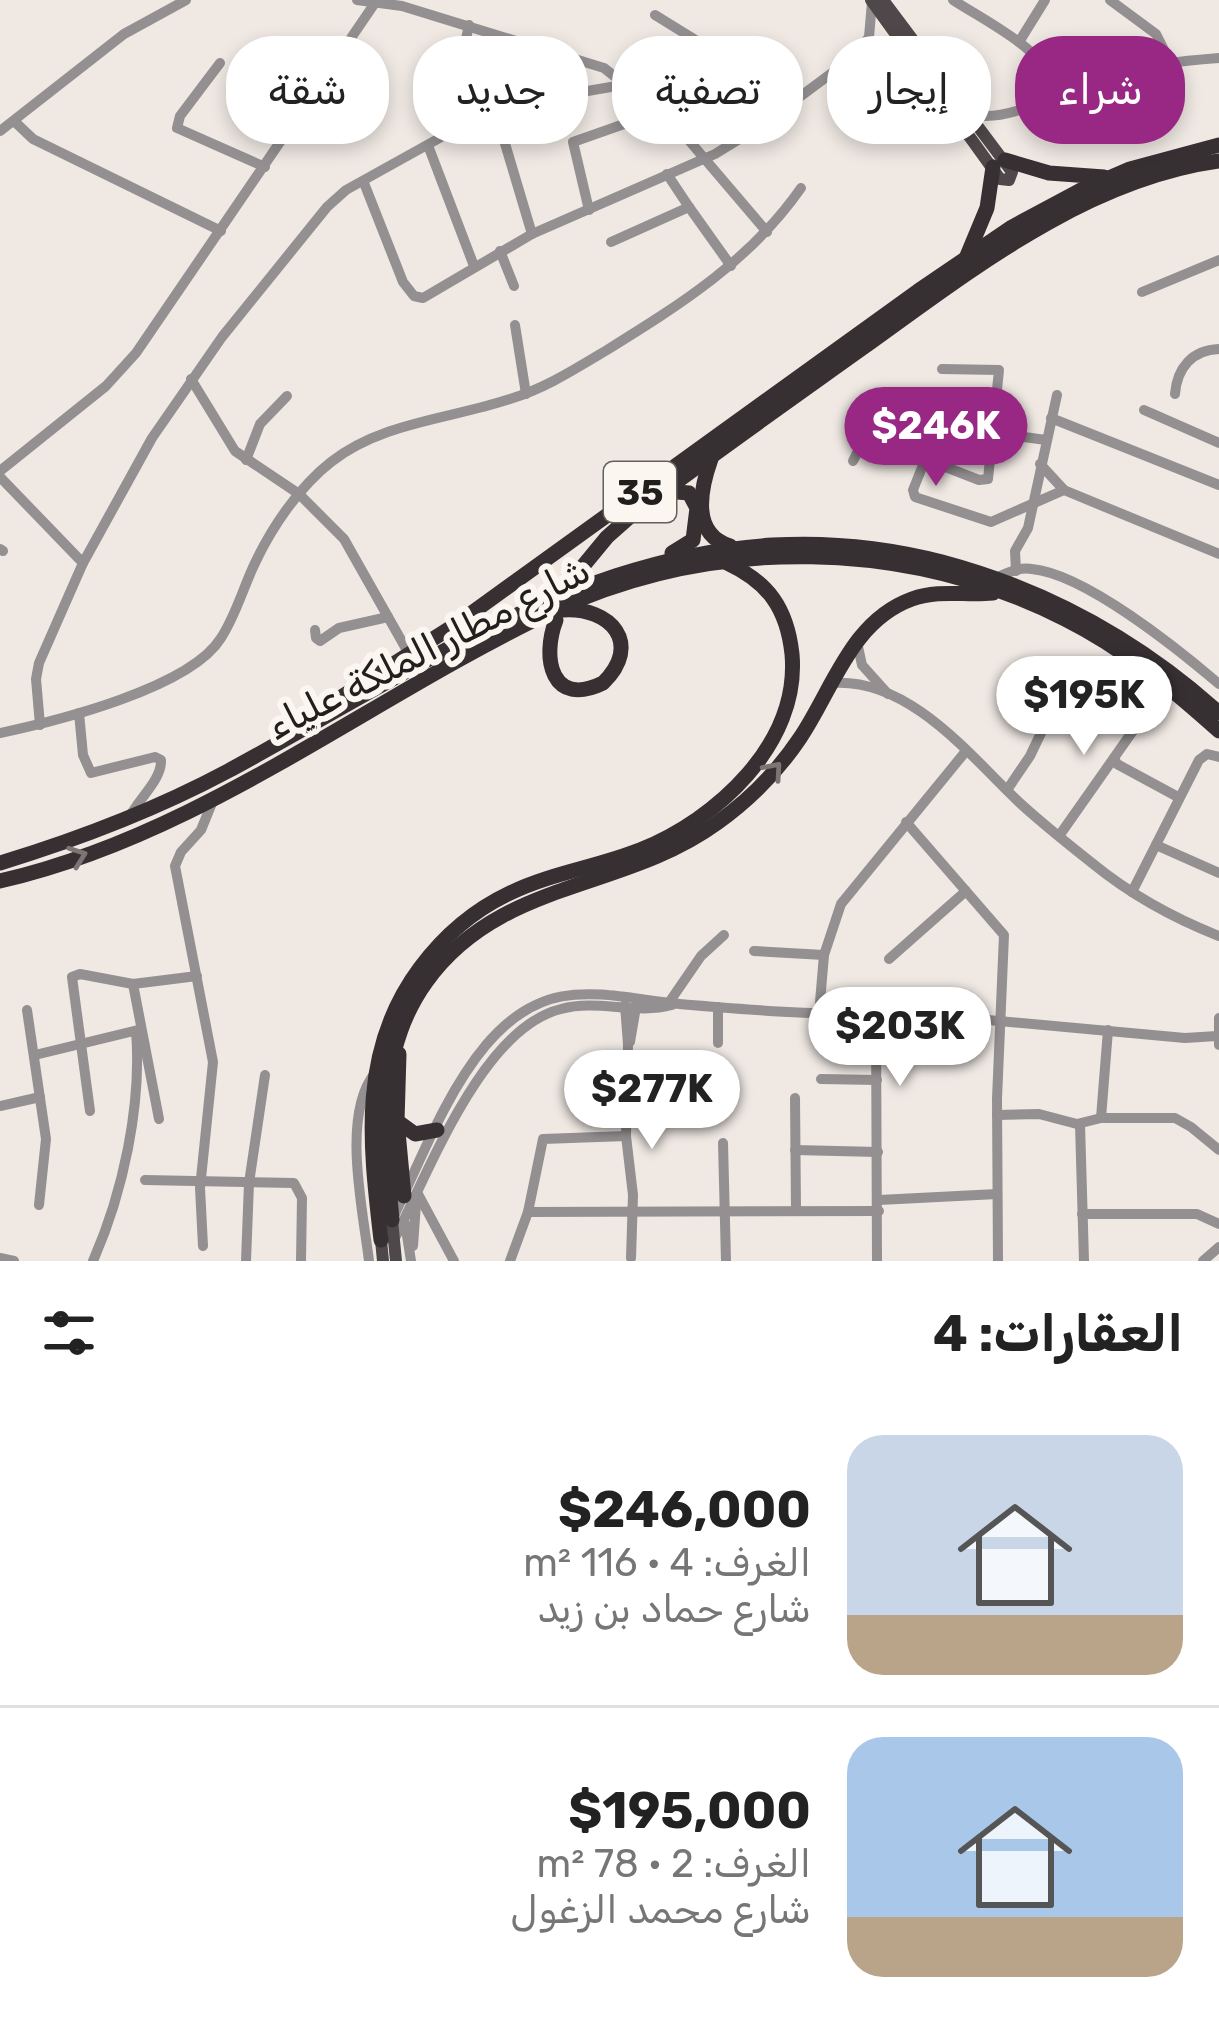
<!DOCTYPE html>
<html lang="ar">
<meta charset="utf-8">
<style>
body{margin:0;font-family:Rubik,"Noto Naskh Arabic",sans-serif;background:#f2f2f2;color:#222;direction:rtl;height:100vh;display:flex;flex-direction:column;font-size:45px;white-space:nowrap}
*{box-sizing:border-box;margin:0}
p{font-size:39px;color:#767676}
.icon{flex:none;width:66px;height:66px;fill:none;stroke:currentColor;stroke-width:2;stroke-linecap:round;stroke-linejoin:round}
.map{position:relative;height:1261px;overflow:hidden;direction:ltr}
.panel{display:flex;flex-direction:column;background:#fff;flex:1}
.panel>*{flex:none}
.guide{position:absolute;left:36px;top:36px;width:1149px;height:108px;direction:rtl;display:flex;gap:24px}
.price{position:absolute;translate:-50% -102px;padding:0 27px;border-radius:42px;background:#fff;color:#222;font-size:39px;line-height:78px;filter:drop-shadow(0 3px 6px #0008)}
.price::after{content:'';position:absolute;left:50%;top:72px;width:36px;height:27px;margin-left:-18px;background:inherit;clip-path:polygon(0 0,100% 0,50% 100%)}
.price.active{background:#992784;color:#fff}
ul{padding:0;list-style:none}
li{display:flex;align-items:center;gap:36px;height:300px;padding:0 36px}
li+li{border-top:3px solid #e0e0e0}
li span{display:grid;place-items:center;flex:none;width:336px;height:240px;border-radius:36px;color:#555}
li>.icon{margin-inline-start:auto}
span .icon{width:144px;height:144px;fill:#fffc;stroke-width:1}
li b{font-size:51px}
h2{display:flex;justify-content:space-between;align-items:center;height:144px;padding:0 36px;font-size:51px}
.pill{padding:0 42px;border-radius:48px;background:#fff;box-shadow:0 6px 18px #0003;font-size:42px;line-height:108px}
.pill.active{background:#992784;color:#fff}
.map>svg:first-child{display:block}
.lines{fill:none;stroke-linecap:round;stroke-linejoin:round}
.minor{stroke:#949091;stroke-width:10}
.major{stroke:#4f484a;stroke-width:12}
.highway{stroke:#373032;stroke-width:15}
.oneway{stroke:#7c7574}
.labels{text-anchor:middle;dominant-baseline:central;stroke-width:12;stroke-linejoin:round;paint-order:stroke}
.shield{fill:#fcf6f0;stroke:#63605c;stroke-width:3}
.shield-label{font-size:36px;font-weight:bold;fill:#211f1d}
.street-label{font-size:39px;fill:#211f1d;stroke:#fcf6f0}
</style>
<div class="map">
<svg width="1219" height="1261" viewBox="0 0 1219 1261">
<rect width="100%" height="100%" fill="#efe8e3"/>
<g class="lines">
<g class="minor">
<path d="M 357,0 L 402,6 L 604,68 L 675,124 L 767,232"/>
<path d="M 953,0 C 992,25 1040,47 1062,91"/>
<path d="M 1110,0 L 1156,34 L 1170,62"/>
<path d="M 655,15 L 702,44 L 762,125"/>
<path d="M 1019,42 L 1045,0"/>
<path d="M 220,63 L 180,116 L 177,128 L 265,167"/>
<path d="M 459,71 L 469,25"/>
<path d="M 495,110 L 532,234"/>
<path d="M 971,114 C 1008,125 1068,88 1106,76 C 1144,65 1181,61 1219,58"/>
<path d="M 14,121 L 33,139 L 221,231"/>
<path d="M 0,131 L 124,34 L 186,0"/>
<path d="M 429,148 L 474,266"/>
<path d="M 364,183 L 403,282 L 414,296 L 423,298 L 532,234 L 715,154 L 762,125 L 856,55 L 869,37 L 872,2"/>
<path d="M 689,207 L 731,266"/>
<path d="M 589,210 L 573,142 L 661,111"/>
<path d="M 611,242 L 689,207 L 667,174"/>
<path d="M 500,251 L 514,286"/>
<path d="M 1142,292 L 1219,260"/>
<path d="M 515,325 L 526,394"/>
<path d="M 191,379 L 235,451 L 299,494 L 344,539 L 409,654"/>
<path d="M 934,394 L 998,400"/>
<path d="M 1175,394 C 1177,368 1192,350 1219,349"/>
<path d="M 1144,410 L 1219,443"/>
<path d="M 1051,418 L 1219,485"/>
<path d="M 995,433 L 1046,440"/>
<path d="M 246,460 L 260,424 L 287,396"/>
<path d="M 925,460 L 913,490 L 915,497 L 991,522 L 1064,490"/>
<path d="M 853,461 L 859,449 L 872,443 L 889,445 L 979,480 L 988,479 L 999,370 L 942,369"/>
<path d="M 1040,464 L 1064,490 L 1219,554"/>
<path d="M 0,471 L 106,386 L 136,353 L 377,0"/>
<path d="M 0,477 L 83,563"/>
<path d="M 0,549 L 3,551"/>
<path d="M 1016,571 L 1015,551 L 1028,528 L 1057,395"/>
<path d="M 995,578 C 1008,573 1018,567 1032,569 C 1085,574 1178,649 1219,684"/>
<path d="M 315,630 L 316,638 L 320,641 L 339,628 L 388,617"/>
<path d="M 857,642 L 862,665 L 888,694"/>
<path d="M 833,683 C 910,678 971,757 1021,804 C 1044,825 1068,844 1092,863 C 1130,894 1173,918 1219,936"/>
<path d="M 79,713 L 83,755 L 91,773 L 155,757 L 161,760 C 162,780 138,799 129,818"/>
<path d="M 40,725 L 36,679 L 39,663 L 83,563 L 152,438 L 222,337 L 327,207 L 346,190 L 481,115 L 524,102 L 628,84"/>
<path d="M 0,733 C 57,721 190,688 221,638 C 236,615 243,588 255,563 C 272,527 299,487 331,462 C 382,422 450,419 510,399 C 546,388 575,369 607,350 C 681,304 750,261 801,188"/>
<path d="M 1114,758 L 1117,764 L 1178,797"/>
<path d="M 1007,790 L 1030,756 L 1051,712 L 1045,700 L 1016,684"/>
<path d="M 906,822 L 1004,935 L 997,1099 L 998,1261"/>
<path d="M 1059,836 L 1149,708"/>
<path d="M 1156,845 L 1219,873"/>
<path d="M 1132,892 L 1199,760 L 1207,754 L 1219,757"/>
<path d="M 754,951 L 824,955"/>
<path d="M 889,959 L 966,891"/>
<path d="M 668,1004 L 701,956 L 724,935"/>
<path d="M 625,1005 L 628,1045 L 626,1136 L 633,1195 L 631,1258"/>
<path d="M 27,1010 L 46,1139 L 39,1205"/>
<path d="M 819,1014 L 824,955 L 841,904 L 966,751"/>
<path d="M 876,1014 L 911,1013 L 1185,1038 L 1217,1036"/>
<path d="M 630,1042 L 637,1001"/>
<path d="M 718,1043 L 718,1007"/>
<path d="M 1219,1045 L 1219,1018"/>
<path d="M 35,1055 L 138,1030"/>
<path d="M 821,1079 L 877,1080"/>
<path d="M 795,1098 L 796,1210"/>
<path d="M 0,1106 L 40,1097"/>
<path d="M 90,1111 L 72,977 L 80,974 L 133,984"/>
<path d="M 997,1115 L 1039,1114 L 1077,1124 L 1101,1118 L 1175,1118 L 1191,1127 L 1219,1150"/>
<path d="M 1101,1118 L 1108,1030"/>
<path d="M 159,1119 L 133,984 L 197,976"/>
<path d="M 1080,1124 L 1084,1261"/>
<path d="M 723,1143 L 726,1261"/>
<path d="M 795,1150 L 878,1152"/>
<path d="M 145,1180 L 294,1183 L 302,1198 L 301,1261"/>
<path d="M 418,1194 L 454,1261"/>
<path d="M 879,1200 L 997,1194"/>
<path d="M 528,1212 L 879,1211"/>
<path d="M 1082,1214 L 1197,1214 L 1219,1224"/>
<path d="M 394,1216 C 420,1161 447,1091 486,1045 C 550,969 609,999 691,1005 C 752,1010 814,1015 876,1014 L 877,1261"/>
<path d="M 405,1223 L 411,1261"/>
<path d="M 393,1242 C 428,1174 482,1028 561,1009 C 598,999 635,1015 672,1005"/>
<path d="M 203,1246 L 200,1188 L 213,1062 L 175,866 L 181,852 L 201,830 L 214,798"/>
<path d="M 413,1246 L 416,1204"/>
<path d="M 0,1258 L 14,1261"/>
<path d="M 93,1261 C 123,1193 142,1105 136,1031"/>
<path d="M 246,1261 L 249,1183 L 265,1075"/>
<path d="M 369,1261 C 363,1210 341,1115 375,1073"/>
<path d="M 510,1261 L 528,1212 L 543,1139 L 626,1136"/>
<path d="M 1203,1261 L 1219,1247"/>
</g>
<g class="major">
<path d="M 871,0 L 1000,179 L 1009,180 L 1012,172 L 883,0"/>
<path d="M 392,1220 L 396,1261"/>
<path d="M 381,1240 L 383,1261"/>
</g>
<g class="highway">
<path d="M 1005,160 L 1049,173 L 1104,177"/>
<path d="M 967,256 L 987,208 L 993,167"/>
<path d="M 711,459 C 700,490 691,534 730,546"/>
<path d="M 665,491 L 689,493 L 697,508 L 693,540 L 672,553"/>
<path d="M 579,571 L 607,537 L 633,514 C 709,457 787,402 864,347 C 970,271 1086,179 1219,161"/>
<path d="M 556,620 C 541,659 552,708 603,683 C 643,644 611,607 563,610"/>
<path d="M 338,699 L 455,625 L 918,291 L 1012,227 L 1079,191 L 1130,169 L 1219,145"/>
<path d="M 0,863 C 79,839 155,810 228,771 C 457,647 666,491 942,562 C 1047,590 1138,640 1219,713"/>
<path d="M 0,881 C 202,835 370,697 555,610 C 716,536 907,539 1065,619 C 1123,648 1171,688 1219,731"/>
<path d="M 399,1054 L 397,1121 L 404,1196"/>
<path d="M 397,1121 L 415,1134 L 437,1130"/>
<path d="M 392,1220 C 385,1138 375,1053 426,982 C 500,879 622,892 717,823 C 749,800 778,771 800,738 C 833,689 851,621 912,599 C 940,589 965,596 993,593"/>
<path d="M 381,1240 C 370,1145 358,1051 420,968 C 443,937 474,910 510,893 C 551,873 597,867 640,850 C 716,820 800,744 792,654 C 787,608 768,582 727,563"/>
</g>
</g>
<defs><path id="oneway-chevron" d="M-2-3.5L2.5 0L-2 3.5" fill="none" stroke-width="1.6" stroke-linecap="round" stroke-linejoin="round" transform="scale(3)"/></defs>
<g class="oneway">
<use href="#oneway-chevron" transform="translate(774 770) rotate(-49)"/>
<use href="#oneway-chevron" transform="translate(78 856) rotate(-20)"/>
</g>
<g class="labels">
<rect class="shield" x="604" y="462" width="72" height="60" rx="9"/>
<g class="shield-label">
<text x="640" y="492">35</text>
</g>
<g class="street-label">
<text transform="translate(428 648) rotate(-27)">شارع مطار الملكة علياء</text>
</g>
</g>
</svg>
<b class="price active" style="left:936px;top:489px">$246K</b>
<b class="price" style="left:1084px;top:758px">$195K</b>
<b class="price" style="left:900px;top:1089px">$203K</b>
<b class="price" style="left:652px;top:1152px">$277K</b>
<div class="guide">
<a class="pill active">شراء</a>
<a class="pill">إيجار</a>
<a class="pill">تصفية</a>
<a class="pill">جديد</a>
<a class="pill">شقة</a>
</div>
</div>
<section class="panel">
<h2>العقارات: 4<svg class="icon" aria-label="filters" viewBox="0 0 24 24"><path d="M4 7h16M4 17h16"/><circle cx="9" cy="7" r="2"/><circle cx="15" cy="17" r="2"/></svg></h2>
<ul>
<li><span style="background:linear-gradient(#c9d6e8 75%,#b9a48a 0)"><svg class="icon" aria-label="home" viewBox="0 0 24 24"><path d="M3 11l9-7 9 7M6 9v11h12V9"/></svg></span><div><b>$246,000</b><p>الغرف: 4 · 116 m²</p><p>شارع حماد بن زيد</p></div></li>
<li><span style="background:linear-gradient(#a9c7e8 75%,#b9a48a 0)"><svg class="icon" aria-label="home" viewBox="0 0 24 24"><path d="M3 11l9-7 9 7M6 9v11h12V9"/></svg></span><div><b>$195,000</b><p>الغرف: 2 · 78 m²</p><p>شارع محمد الزغول</p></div></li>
</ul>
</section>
